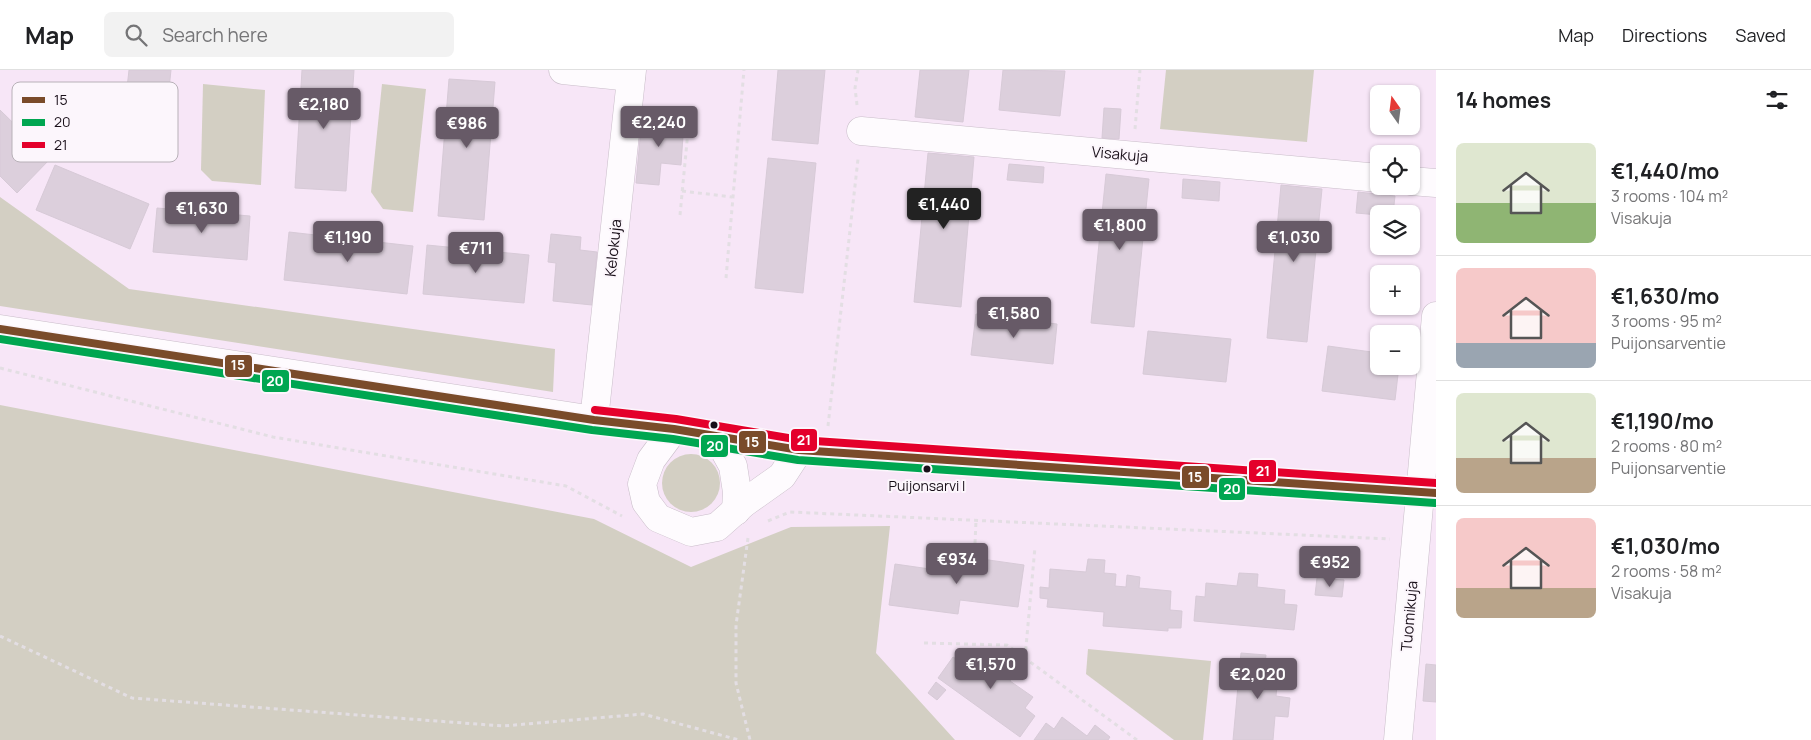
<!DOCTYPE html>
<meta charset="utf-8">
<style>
body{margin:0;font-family:Manrope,sans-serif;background:#f2f2f2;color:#202124;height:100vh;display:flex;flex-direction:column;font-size:19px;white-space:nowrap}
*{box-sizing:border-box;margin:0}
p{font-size:16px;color:#757577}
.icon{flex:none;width:28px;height:28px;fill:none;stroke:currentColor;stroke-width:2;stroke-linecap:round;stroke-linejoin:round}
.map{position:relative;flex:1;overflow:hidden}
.side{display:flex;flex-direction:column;background:#fff;width:375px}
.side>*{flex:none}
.needle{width:32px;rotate:346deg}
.fabs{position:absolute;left:1370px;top:15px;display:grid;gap:10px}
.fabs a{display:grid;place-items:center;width:50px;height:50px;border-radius:8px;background:#fff;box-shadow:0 1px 4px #0004;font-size:25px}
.price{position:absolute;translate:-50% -42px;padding:0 11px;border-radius:5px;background:#675a67;color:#fff;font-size:16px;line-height:32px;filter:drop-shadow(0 1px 2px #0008)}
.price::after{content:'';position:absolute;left:50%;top:30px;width:15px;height:11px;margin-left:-8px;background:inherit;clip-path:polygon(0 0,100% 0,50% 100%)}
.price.selected{background:#222;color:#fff}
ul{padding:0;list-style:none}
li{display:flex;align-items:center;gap:15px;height:125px;padding:0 20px}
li+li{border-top:1px solid #e0e0e0}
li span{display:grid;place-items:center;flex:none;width:140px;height:100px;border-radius:8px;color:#555}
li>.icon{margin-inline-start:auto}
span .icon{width:60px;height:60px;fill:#fffc;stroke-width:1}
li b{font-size:21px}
h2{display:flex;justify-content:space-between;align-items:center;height:60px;padding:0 20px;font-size:21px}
header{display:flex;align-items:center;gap:30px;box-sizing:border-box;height:70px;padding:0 25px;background:#fff;border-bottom:1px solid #e0e0e0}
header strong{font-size:24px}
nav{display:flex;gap:28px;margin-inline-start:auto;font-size:18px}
.search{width:350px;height:45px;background:#f2f2f2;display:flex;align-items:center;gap:12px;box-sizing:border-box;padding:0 18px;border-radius:8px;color:#757577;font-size:19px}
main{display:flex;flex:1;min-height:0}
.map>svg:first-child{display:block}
.green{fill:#d3cfc3}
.building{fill:#dccfdc;stroke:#d7cad7}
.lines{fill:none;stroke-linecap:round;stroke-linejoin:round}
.minor-casing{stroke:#c9bdc9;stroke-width:29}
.major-casing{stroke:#c9bdc9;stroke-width:29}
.path{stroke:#e3dee3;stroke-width:3;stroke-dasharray:4 4;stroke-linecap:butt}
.minor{stroke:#fefbfe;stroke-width:28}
.major{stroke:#fefbfe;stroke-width:28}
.bus-1-casing{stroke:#fcf6fc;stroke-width:11}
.bus-2-casing{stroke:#fcf6fc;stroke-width:11}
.bus-3-casing{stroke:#fcf6fc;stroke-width:11}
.bus-1{stroke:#7a4b2a;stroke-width:8}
.bus-2{stroke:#00a651;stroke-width:8}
.bus-3{stroke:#e4002b;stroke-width:8}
.bus-dot{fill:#190f19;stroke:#fcf6fc;stroke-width:2}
.labels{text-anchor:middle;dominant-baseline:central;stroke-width:4;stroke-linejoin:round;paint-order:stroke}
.bus-label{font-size:14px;fill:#190f19;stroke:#fcf6fc}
.street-label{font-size:15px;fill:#190f19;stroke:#fcf6fc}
.key{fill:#fcf6fc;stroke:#b8b1b8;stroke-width:1}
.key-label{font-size:14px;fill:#190f19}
.line-badge{stroke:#fcf6fc;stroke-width:2}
.badge-label{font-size:14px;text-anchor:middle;font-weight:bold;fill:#fff}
</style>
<header>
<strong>Map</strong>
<div class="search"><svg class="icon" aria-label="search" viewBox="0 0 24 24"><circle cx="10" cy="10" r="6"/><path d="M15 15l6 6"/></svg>Search here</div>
<nav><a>Map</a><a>Directions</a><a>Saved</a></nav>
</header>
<main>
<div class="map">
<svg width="1436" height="670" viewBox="0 0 1436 670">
<rect width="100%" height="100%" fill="#f7e6f7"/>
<g class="green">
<path d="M 1166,0 L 1314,0 L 1307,72 L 1160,59 Z"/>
<path d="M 203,14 L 265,20 L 261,115 L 212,111 L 201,100 Z"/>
<path d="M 382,14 L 426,19 L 413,142 L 383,139 L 371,122 Z"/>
<path d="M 0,127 L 129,219 L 555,279 L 553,322 L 0,236 Z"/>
<path d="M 0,335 L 594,449 L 691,497 L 791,457 L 890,456 L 876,583 L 955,670 L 0,670 Z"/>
<circle cx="691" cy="413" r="29"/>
<path d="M 1088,579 L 1211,591 L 1203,670 L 1174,670 L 1086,604 Z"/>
</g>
<g class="building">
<path d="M 129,0 L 171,0 L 163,76 L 121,71 Z"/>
<path d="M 302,0 L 354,0 L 346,121 L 295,118 Z"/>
<path d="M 778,0 L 825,0 L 818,74 L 772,70 Z"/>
<path d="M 920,0 L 969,0 L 963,52 L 915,47 Z"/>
<path d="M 1003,0 L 1065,1 L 1060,46 L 999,40 Z"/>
<path d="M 449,9 L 495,12 L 484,150 L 438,146 Z"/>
<path d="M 1104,38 L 1121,39 L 1119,69 L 1102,68 Z"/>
<path d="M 0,40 L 50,89 L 17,123 L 0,106 Z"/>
<path d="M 642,47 L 684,51 L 681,95 L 661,93 L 659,115 L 636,113 Z"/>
<path d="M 928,83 L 974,87 L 961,237 L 914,232 Z"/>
<path d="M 768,88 L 816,93 L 803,223 L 755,218 Z"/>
<path d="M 1009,94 L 1044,97 L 1043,113 L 1007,110 Z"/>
<path d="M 55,95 L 149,134 L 130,179 L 36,140 Z"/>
<path d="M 1106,104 L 1149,109 L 1134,257 L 1091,253 Z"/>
<path d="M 1183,109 L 1220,112 L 1219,131 L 1182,128 Z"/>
<path d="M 1281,115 L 1322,119 L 1307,272 L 1267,268 Z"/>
<path d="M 1358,122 L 1395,126 L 1393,144 L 1379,145 L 1356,143 Z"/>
<path d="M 157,138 L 250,146 L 247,190 L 153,182 Z"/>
<path d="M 289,162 L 413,176 L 407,224 L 284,210 Z"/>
<path d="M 551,164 L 581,167 L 580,180 L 597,182 L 592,235 L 553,231 L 556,193 L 548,192 Z"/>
<path d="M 427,175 L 529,185 L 524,233 L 423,224 Z"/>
<path d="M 976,244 L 1057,254 L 1053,294 L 971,285 Z"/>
<path d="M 1148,261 L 1231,269 L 1226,312 L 1143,304 Z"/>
<path d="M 1328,276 L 1379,283 L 1379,296 L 1399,296 L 1395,330 L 1322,321 Z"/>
<path d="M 953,485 L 1024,495 L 1018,537 L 960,530 L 958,544 L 889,535 L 895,494 L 951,502 Z"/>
<path d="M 1088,489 L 1105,490 L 1104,503 L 1116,504 L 1115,516 L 1126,517 L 1127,505 L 1140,507 L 1139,518 L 1171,521 L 1170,540 L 1182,541 L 1181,558 L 1168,558 L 1168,561 L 1103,556 L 1104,542 L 1047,537 L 1048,529 L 1040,528 L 1040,517 L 1049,518 L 1050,499 L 1086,502 Z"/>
<path d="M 1239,503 L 1258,504 L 1257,517 L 1285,520 L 1284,534 L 1297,535 L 1294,560 L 1194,551 L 1196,526 L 1205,527 L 1206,513 L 1237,516 Z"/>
<path d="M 1317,508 L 1344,510 L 1342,527 L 1315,525 Z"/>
<path d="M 969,581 L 994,599 L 1002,589 L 1017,600 L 1010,611 L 1033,627 L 1025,638 L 1035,646 L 1020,667 L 938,608 L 953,587 L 961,592 Z"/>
<path d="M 1241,583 L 1266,585 L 1265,594 L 1279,596 L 1276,626 L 1290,628 L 1288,647 L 1275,646 L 1273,670 L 1233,670 Z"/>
<path d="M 1426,594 L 1436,595 L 1436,632 L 1423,631 Z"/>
<path d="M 936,612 L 946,620 L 937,630 L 928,623 Z"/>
<path d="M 1062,647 L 1087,666 L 1095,655 L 1110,667 L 1108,670 L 1034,670 L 1046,653 L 1054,659 Z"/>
</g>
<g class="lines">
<defs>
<g id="minor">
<path d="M 563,0 L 631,7"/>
<path d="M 861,61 L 1379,108"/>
<path d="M 1411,111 L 1436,113"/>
<path d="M 594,350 L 632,0"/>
<path d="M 674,359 L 651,390 L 642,414 L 646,432 L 658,448 L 691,462 L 717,457 L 744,433 L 782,406 L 799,380"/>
<path d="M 716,365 L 733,396 L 737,422 L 736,441"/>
<path d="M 1398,670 L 1436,246"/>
</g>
<path id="major" d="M 0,259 L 594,350 L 674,359 L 799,380 L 1436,423"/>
</defs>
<use href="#minor" class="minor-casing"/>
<use href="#major" class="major-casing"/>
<g class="path">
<path d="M 857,35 L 855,18 L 858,0"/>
<path d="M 1135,59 L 1140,0"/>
<path d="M 682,121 L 732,127"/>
<path d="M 680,145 L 690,40 L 680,39"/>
<path d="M 726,208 L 744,0"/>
<path d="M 0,298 L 273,367 L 566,416 L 622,446"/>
<path d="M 828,356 L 858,89"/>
<path d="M 768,451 L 790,442 L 1390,469"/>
<path d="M 748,468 L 736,555 L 736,613 L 750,670"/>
<path d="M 975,473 L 976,451"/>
<path d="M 0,566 L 132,628 L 503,656 L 643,644 L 739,670"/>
<path d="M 924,573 L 1007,575 L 1137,670"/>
<path d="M 1025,588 L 1035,477"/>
</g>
<use href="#minor" class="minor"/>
<use href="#major" class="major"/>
<defs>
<path id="bus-1" d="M 0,259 L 594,350 L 674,359 L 799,380 L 1436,423"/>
<path id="bus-2" d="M 0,269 L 592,360 L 673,369 L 798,390 L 1435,433"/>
<path id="bus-3" d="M 595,340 L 676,349 L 800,370 L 1436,413"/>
</defs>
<use href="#bus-1" class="bus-1-casing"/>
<use href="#bus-2" class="bus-2-casing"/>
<use href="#bus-3" class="bus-3-casing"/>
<use href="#bus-1" class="bus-1"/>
<use href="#bus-2" class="bus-2"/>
<use href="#bus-3" class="bus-3"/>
</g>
<g class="bus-dot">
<circle cx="714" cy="355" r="4.5"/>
<circle cx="927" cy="399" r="4.5"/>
</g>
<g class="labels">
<g class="bus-label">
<text x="927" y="415">Puijonsarvi I</text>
</g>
<g class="street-label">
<text transform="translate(1120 84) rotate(5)">Visakuja</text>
<text transform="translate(613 178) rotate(-84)">Kelokuja</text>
<text transform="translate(1409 546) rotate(-85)">Tuomikuja</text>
</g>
</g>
<rect x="12" y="12" width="166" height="80" rx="8" class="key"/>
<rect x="22" y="27" width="23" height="6" fill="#7a4b2a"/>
<rect x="22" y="49" width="23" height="7" fill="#00a651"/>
<rect x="22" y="72" width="23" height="6" fill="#e4002b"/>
<g class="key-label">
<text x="54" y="35">15</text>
<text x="54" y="57">20</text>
<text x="54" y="80">21</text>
</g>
<g class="line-badge">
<rect x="224" y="284" width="29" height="24" rx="5" fill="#7a4b2a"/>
<rect x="261" y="299" width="29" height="24" rx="5" fill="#00a651"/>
<rect x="790" y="358" width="28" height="24" rx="5" fill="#e4002b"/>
<rect x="738" y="360" width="29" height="24" rx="5" fill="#7a4b2a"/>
<rect x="700" y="364" width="29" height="24" rx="5" fill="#00a651"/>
<rect x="1248" y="389" width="29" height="24" rx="5" fill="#e4002b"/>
<rect x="1181" y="395" width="29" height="24" rx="5" fill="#7a4b2a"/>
<rect x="1218" y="407" width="28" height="24" rx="5" fill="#00a651"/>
</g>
<g class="badge-label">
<text x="238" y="300">15</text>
<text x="275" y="316">20</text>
<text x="804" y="375">21</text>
<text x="752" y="377">15</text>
<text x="715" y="381">20</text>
<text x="1263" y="406">21</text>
<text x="1195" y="412">15</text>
<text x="1232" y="424">20</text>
</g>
</svg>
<div class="fabs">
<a><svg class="needle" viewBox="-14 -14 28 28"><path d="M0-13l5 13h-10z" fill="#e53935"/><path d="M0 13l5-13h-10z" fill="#757577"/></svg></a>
<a><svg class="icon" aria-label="locate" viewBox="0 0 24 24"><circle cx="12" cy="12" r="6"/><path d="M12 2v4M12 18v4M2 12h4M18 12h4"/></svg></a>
<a><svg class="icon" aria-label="layers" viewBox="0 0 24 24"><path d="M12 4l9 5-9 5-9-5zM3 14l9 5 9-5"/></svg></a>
<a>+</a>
<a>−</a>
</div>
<b class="price" style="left:324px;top:60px">€2,180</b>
<b class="price" style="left:659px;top:78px">€2,240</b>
<b class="price" style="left:467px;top:79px">€986</b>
<b class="price selected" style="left:944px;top:160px">€1,440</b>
<b class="price" style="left:202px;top:164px">€1,630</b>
<b class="price" style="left:1120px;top:181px">€1,800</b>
<b class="price" style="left:348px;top:193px">€1,190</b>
<b class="price" style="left:1294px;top:193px">€1,030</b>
<b class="price" style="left:476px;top:204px">€711</b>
<b class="price" style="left:1014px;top:269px">€1,580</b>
<b class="price" style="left:957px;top:515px">€934</b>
<b class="price" style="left:1330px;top:518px">€952</b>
<b class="price" style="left:991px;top:620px">€1,570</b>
<b class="price" style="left:1258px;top:630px">€2,020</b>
</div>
<section class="side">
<h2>14 homes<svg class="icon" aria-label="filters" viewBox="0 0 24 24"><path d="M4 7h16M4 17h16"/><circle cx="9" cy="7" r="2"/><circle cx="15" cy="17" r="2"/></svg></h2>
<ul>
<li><span style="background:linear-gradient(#dfe7d0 60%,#8fb573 0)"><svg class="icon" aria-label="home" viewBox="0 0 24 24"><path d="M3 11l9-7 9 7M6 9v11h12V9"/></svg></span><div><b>€1,440/mo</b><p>3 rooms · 104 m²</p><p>Visakuja</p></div></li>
<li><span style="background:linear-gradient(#f6c9c9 75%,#9aa5b1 0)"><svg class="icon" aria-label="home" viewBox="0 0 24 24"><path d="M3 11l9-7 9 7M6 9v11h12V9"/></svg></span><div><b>€1,630/mo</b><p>3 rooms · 95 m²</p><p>Puijonsarventie</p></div></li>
<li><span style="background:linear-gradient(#dfe7d0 65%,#b9a48a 0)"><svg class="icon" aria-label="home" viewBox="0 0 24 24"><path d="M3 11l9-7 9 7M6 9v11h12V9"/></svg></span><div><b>€1,190/mo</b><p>2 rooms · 80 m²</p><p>Puijonsarventie</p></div></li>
<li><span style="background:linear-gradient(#f6c9c9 70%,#b9a48a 0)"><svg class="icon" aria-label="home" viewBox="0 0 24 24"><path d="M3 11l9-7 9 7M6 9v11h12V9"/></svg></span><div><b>€1,030/mo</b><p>2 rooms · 58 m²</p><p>Visakuja</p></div></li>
</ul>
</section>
</main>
